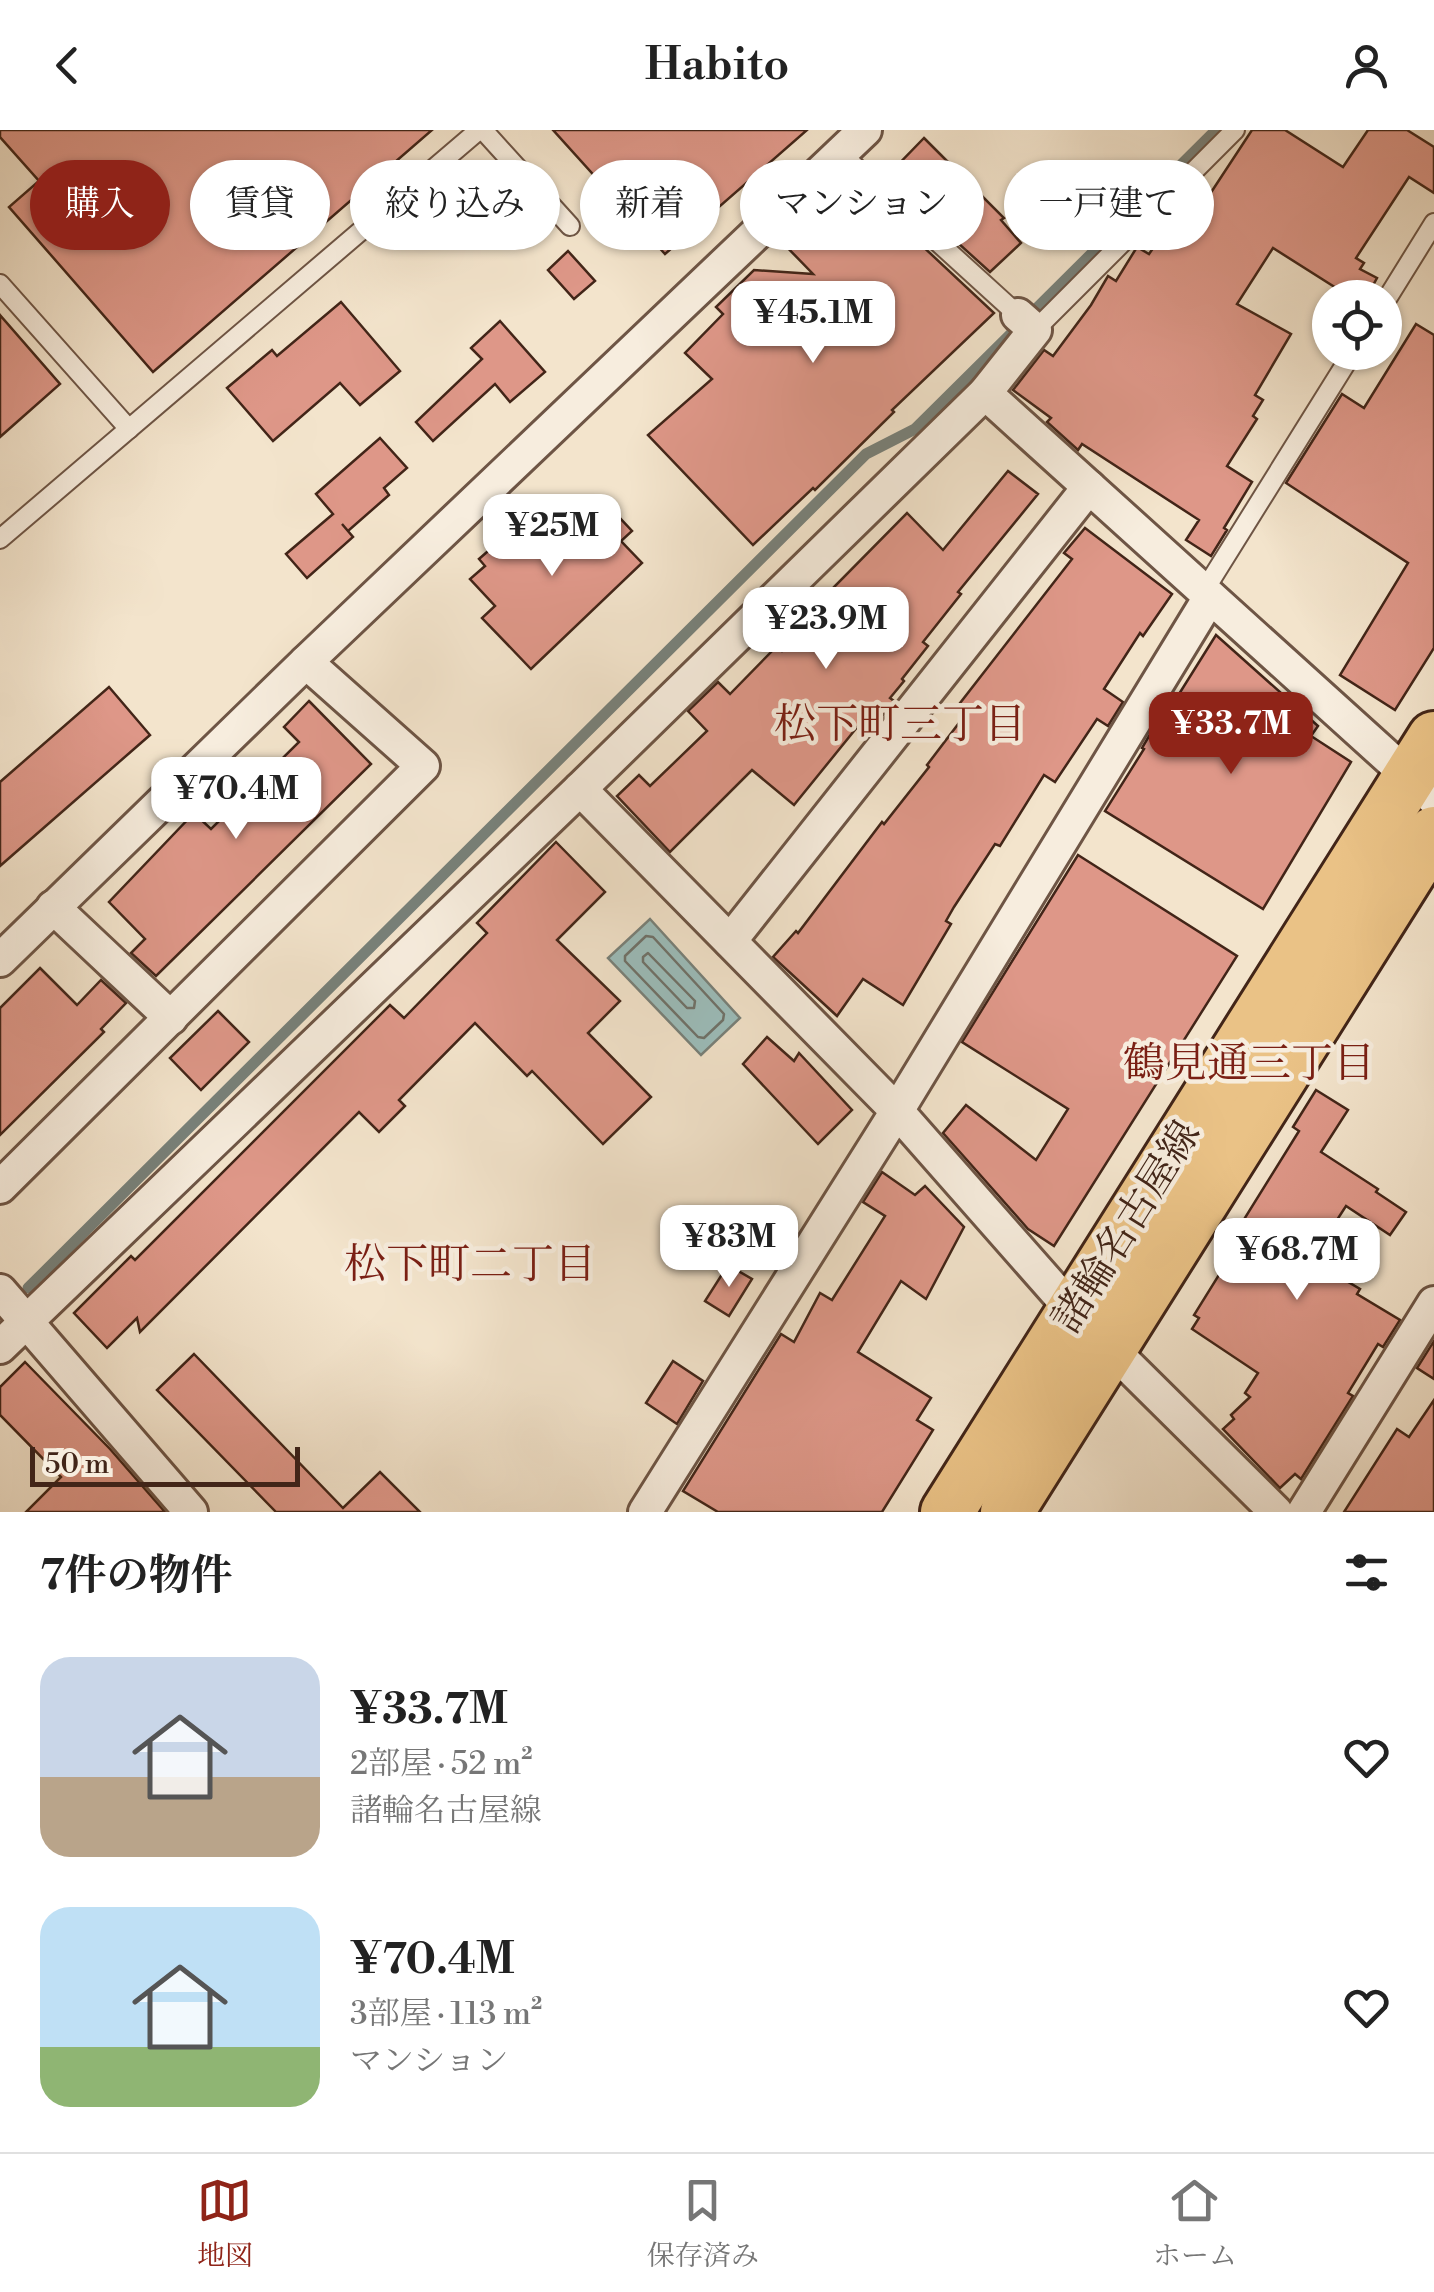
<!DOCTYPE html>
<html lang="ja">
<meta charset="utf-8">
<style>
body{margin:0;font-family:"Libre Bodoni","Noto Serif JP",serif;background:#f2f2f2;color:#222;height:100vh;display:flex;flex-direction:column;font-size:38px;white-space:nowrap}
*{box-sizing:border-box;margin:0}
p{font-size:32px;color:#767676}
.icon{flex:none;width:55px;height:55px;fill:none;stroke:currentColor;stroke-width:2;stroke-linecap:round;stroke-linejoin:round}
.map{position:relative;height:1382px;overflow:hidden}
.details{display:flex;flex-direction:column;background:#fff;flex:1}
.details>*{flex:none}
.banner{position:absolute;left:30px;top:30px;width:1375px;height:90px;display:flex;gap:20px}
.controls{position:absolute;left:1312px;top:150px;display:grid;gap:20px}
.controls a{display:grid;place-items:center;width:90px;height:90px;border-radius:50%;background:#fff;box-shadow:0 2px 8px #0004;font-size:50px}
.scale{position:absolute;left:30px;bottom:25px;width:270px;box-sizing:border-box;padding-left:10px;border:5px solid #422518;border-top:0;font-size:28px;line-height:35px;white-space:nowrap;color:#422518;-webkit-text-stroke:8px #f7edde;paint-order:stroke}
.price{position:absolute;translate:-50% -85px;padding:0 22px;border-radius:20px;background:#fff;color:#222;font-size:32px;line-height:65px;filter:drop-shadow(0 2px 5px #0008)}
.price::after{content:'';position:absolute;left:50%;top:60px;width:30px;height:22px;margin-left:-15px;background:inherit;clip-path:polygon(0 0,100% 0,50% 100%)}
.price.current{background:#8f2418;color:#fff}
ul{padding:0;list-style:none}
li{display:flex;align-items:center;gap:30px;height:250px;padding:0 40px}
li span{display:grid;place-items:center;flex:none;width:280px;height:200px;border-radius:30px;color:#555}
li>.icon{margin-inline-start:auto}
span .icon{width:120px;height:120px;fill:#fffc;stroke-width:1}
li b{font-size:42px}
h2{display:flex;justify-content:space-between;align-items:center;height:120px;padding:0 40px;font-size:42px}
.chip{padding:0 35px;border-radius:45px;background:#fff;box-shadow:0 2px 8px #0004;font-size:35px;line-height:90px}
.chip.current{background:#8f2418;color:#fff}
header{display:flex;justify-content:space-between;align-items:center;height:130px;padding:0 40px;background:#fff;font-size:45px;font-weight:600}
.menu{display:flex;justify-content:space-around;align-items:center;height:140px;border-top:2px solid #e0e0e0;background:#fff;font-size:28px;color:#767676}
.menu a{display:grid;justify-items:center;gap:5px}
.menu .current{color:#8f2418}
.map>svg:first-child{display:block}
.water{fill:#9cbebc;stroke:#78817a;stroke-width:2.5}
.lines{fill:none;stroke-linecap:round;stroke-linejoin:round}
.shore{stroke:#6f726a;stroke-width:2.5}
.stream{stroke:#78817a;stroke-width:11}
.building{fill:#de9788;stroke:#422518;stroke-width:2.5}
.service-casing{stroke:#6e5545;stroke-width:22}
.minor-casing{stroke:#6e5545;stroke-width:38}
.primary-casing{stroke:#422518;stroke-width:58}
.service{stroke:#f7edde;stroke-width:18}
.minor{stroke:#f7edde;stroke-width:32}
.primary{stroke:#eac286;stroke-width:52}
.labels{text-anchor:middle;dominant-baseline:central;stroke-width:9;stroke-linejoin:round;paint-order:stroke}
.street-label{font-size:40px;fill:#422518;stroke:#f7edde}
.neighbourhood-label{font-size:42px;fill:#7a1f14;stroke:#f7edde}
</style>
<header><svg class="icon" aria-label="back" viewBox="0 0 24 24"><path d="M15 5l-7 7 7 7"/></svg>Habito<svg class="icon" aria-label="person" viewBox="0 0 24 24"><circle cx="12" cy="8" r="4"/><path d="M4 21q1-7 8-7t8 7"/></svg></header>
<div class="map">
<svg width="1434" height="1382" viewBox="0 0 1434 1382">
<rect width="100%" height="100%" fill="#f3e4cc"/>
<filter id="stains"><feTurbulence type="fractalNoise" baseFrequency=".002" numOctaves="4"/><feColorMatrix values="0 0 0 0 .2 0 0 0 0 .09 0 0 0 0 .02 0 0 0 .5 -.17"/></filter>
<radialGradient id="worn" r=".72"><stop offset=".6" stop-color="#630" stop-opacity="0"/><stop offset="1" stop-color="#630" stop-opacity=".3"/></radialGradient>
<path class="water" d="M 650,789 L 740,888 L 701,925 L 608,828 Z"/>
<g class="lines">
<g class="shore">
<path d="M 646,806 L 653,807 L 724,884 L 723,890 L 704,908 L 698,907 L 625,831 L 625,826 Z"/>
<path d="M 648,823 L 695,871 L 694,878 L 687,878 L 643,832 L 643,827 Z"/>
</g>
<path class="stream" d="M 28,1158 L 866,324 L 915,299 L 1216,0"/>
</g>
<g class="building">
<path d="M 0,0 L 432,0 L 153,242 L 9,77 L 39,51 L 0,7 Z"/>
<path d="M 553,0 L 807,0 L 665,124 Z"/>
<path d="M 1252,0 L 1285,0 L 1343,37 L 1368,0 L 1407,0 L 1434,17 L 1434,63 L 1409,47 L 1356,128 L 1364,133 L 1360,139 L 1377,148 L 1366,168 L 1352,168 L 1273,118 L 1237,174 L 1291,204 L 1255,265 L 1263,270 L 1253,286 L 1257,289 L 1227,336 L 1252,352 L 1224,398 L 1227,400 L 1211,426 L 1186,410 L 1199,390 L 1082,314 L 1078,320 L 1047,292 L 1051,288 L 1013,260 L 1044,220 L 1053,226 L 1091,175 L 1108,146 L 1116,151 L 1137,117 L 1149,124 L 1160,108 L 1163,109 L 1197,56 L 1210,64 Z"/>
<path d="M 924,8 L 1004,88 L 1001,90 L 1021,113 L 990,142 L 904,64 L 910,59 L 892,41 Z"/>
<path d="M 816,80 L 852,116 L 886,82 L 994,183 L 892,280 L 894,282 L 815,360 L 813,358 L 753,415 L 648,305 L 712,249 L 685,223 L 723,184 L 716,177 L 754,140 L 813,144 L 782,112 Z"/>
<path d="M 568,121 L 595,151 L 574,169 L 548,140 Z"/>
<path d="M 341,172 L 400,241 L 360,275 L 340,253 L 273,311 L 227,258 L 272,220 L 277,226 Z"/>
<path d="M 0,185 L 60,254 L 0,307 Z"/>
<path d="M 500,191 L 545,242 L 510,272 L 495,254 L 433,311 L 416,292 L 482,229 L 471,218 Z"/>
<path d="M 1416,194 L 1434,205 L 1434,518 L 1395,580 L 1340,545 L 1408,433 L 1286,353 L 1342,264 L 1364,278 Z"/>
<path d="M 380,308 L 407,338 L 384,358 L 389,365 L 348,401 L 342,394 L 353,407 L 307,448 L 286,424 L 333,384 L 316,364 Z"/>
<path d="M 1008,341 L 1038,364 L 958,462 L 961,464 L 923,512 L 928,516 L 902,549 L 904,551 L 890,568 L 894,571 L 877,593 L 867,585 L 794,675 L 752,640 L 670,722 L 617,666 L 639,645 L 650,656 L 707,601 L 688,581 L 718,552 L 730,564 L 777,516 L 782,521 L 840,463 L 834,457 L 907,383 L 943,420 Z"/>
<path d="M 604,371 L 632,401 L 621,411 L 642,433 L 531,539 L 482,488 L 495,476 L 470,449 L 485,436 L 479,429 L 534,381 L 563,410 Z"/>
<path d="M 1085,398 L 1172,464 L 1143,506 L 1140,503 L 1104,559 L 1123,572 L 1108,596 L 1097,589 L 1055,652 L 1044,645 L 1000,716 L 995,714 L 954,777 L 946,791 L 951,794 L 903,875 L 863,849 L 837,886 L 773,827 L 796,801 L 798,803 L 882,692 L 884,694 L 929,637 L 927,635 L 965,585 L 957,577 L 1072,429 L 1064,423 Z"/>
<path d="M 1216,505 L 1318,596 L 1311,606 L 1351,632 L 1263,779 L 1105,681 L 1144,619 L 1142,618 L 1156,594 L 1159,596 Z"/>
<path d="M 109,557 L 150,605 L 0,736 L 0,652 Z"/>
<path d="M 309,571 L 371,634 L 156,846 L 131,823 L 145,809 L 109,772 L 194,683 L 211,699 L 299,612 L 284,597 Z"/>
<path d="M 556,712 L 605,762 L 557,810 L 620,871 L 588,903 L 651,967 L 603,1014 L 532,941 L 527,946 L 475,893 L 399,970 L 405,976 L 379,1002 L 359,982 L 140,1202 L 137,1188 L 107,1218 L 74,1183 L 131,1126 L 135,1130 L 390,875 L 404,888 L 487,803 L 477,793 Z"/>
<path d="M 1078,725 L 1237,826 L 1054,1116 L 1028,1099 L 943,1003 L 966,975 L 1036,1030 L 1068,979 L 962,912 Z"/>
<path d="M 40,838 L 77,875 L 101,850 L 126,873 L 101,899 L 104,902 L 0,1005 L 0,878 Z"/>
<path d="M 218,881 L 249,912 L 201,960 L 170,928 Z"/>
<path d="M 767,907 L 794,931 L 799,923 L 852,980 L 818,1014 L 743,934 Z"/>
<path d="M 1316,960 L 1348,980 L 1321,1022 L 1378,1059 L 1376,1062 L 1406,1082 L 1390,1105 L 1346,1076 L 1311,1130 L 1360,1159 L 1357,1164 L 1400,1190 L 1383,1217 L 1378,1214 L 1348,1263 L 1353,1266 L 1301,1349 L 1295,1344 L 1280,1358 L 1223,1299 L 1234,1289 L 1231,1285 L 1250,1267 L 1245,1263 L 1258,1243 L 1192,1199 L 1199,1188 L 1194,1185 L 1245,1103 L 1238,1099 L 1299,1001 L 1293,997 Z"/>
<path d="M 882,1042 L 915,1065 L 925,1056 L 964,1097 L 926,1169 L 901,1151 L 858,1222 L 931,1268 L 917,1290 L 933,1300 L 882,1382 L 718,1382 L 683,1361 L 781,1204 L 794,1212 L 820,1163 L 832,1170 L 885,1086 L 863,1072 Z"/>
<path d="M 728,1135 L 752,1149 L 729,1186 L 705,1171 Z"/>
<path d="M 1434,1211 L 1434,1249 L 1417,1238 Z"/>
<path d="M 194,1224 L 343,1378 L 380,1342 L 420,1382 L 276,1382 L 157,1260 Z"/>
<path d="M 673,1231 L 703,1251 L 677,1294 L 646,1273 Z"/>
<path d="M 25,1232 L 110,1319 L 165,1382 L 26,1382 L 61,1347 L 0,1285 L 0,1257 Z"/>
<path d="M 1434,1270 L 1434,1382 L 1344,1382 L 1397,1299 L 1409,1307 Z"/>
</g>
<g class="lines">
<defs>
<g id="service">
<path d="M 483,0 L 570,96"/>
<path d="M 840,23 L 1018,185"/>
<path d="M 0,154 L 129,299"/>
<path d="M 1385,172 L 1434,93"/>
<path d="M 1035,200 L 1235,0"/>
<path d="M 0,409 L 479,0"/>
<path d="M 1204,461 L 1353,222"/>
</g>
<g id="minor">
<path d="M 985,263 L 1434,669"/>
<path d="M 580,659 L 897,981 L 1074,1182 L 1276,1382"/>
<path d="M 53,777 L 171,888"/>
<path d="M 730,811 L 1089,357"/>
<path d="M 0,830 L 306,532 L 865,0"/>
<path d="M 0,1057 L 423,636 L 306,532"/>
<path d="M 0,1161 L 191,1382"/>
<path d="M 0,1217 L 580,659 L 985,263 L 1035,200 L 1018,185"/>
<path d="M 645,1382 L 897,981 L 1210,467"/>
<path d="M 1304,1382 L 1434,1173"/>
</g>
<g id="primary">
<path d="M 947,1382 L 1434,608"/>
<path d="M 1007,1382 L 1434,703"/>
</g>
</defs>
<use href="#service" class="service-casing"/>
<use href="#minor" class="minor-casing"/>
<use href="#primary" class="primary-casing"/>
<use href="#service" class="service"/>
<use href="#minor" class="minor"/>
<use href="#primary" class="primary"/>
</g>
<g class="labels">
<g class="street-label">
<text transform="translate(1127 1097) rotate(-58)">諸輪名古屋線</text>
</g>
<g class="neighbourhood-label">
<text x="900" y="595">松下町三丁目</text>
<text x="1249" y="934">鶴見通三丁目</text>
<text x="470" y="1135">松下町二丁目</text>
</g>
</g>
<rect width="100%" height="100%" filter="url(#stains)"/>
<rect width="100%" height="100%" fill="url(#worn)"/>
</svg>
<div class="controls">
<a><svg class="icon" aria-label="locate" viewBox="0 0 24 24"><circle cx="12" cy="12" r="6"/><path d="M12 2v4M12 18v4M2 12h4M18 12h4"/></svg></a>
</div>
<div class="scale">50 m</div>
<b class="price" style="left:813px;top:236px">¥45.1M</b>
<b class="price" style="left:552px;top:449px">¥25M</b>
<b class="price" style="left:826px;top:542px">¥23.9M</b>
<b class="price current" style="left:1231px;top:647px">¥33.7M</b>
<b class="price" style="left:236px;top:712px">¥70.4M</b>
<b class="price" style="left:729px;top:1160px">¥83M</b>
<b class="price" style="left:1297px;top:1173px">¥68.7M</b>
<div class="banner">
<a class="chip current">購入</a>
<a class="chip">賃貸</a>
<a class="chip">絞り込み</a>
<a class="chip">新着</a>
<a class="chip">マンション</a>
<a class="chip">一戸建て</a>
</div>
</div>
<section class="details">
<h2>7件の物件<svg class="icon" aria-label="filters" viewBox="0 0 24 24"><path d="M4 7h16M4 17h16"/><circle cx="9" cy="7" r="2"/><circle cx="15" cy="17" r="2"/></svg></h2>
<ul>
<li><span style="background:linear-gradient(#c9d6e8 60%,#b9a48a 0)"><svg class="icon" aria-label="home" viewBox="0 0 24 24"><path d="M3 11l9-7 9 7M6 9v11h12V9"/></svg></span><div><b>¥33.7M</b><p>2部屋 · 52 m²</p><p>諸輪名古屋線</p></div><svg class="icon" aria-label="heart" viewBox="0 0 24 24"><path d="M12 20l-8-8c-3-5 5-10 8-4 3-6 11-1 8 4z"/></svg></li>
<li><span style="background:linear-gradient(#bfe0f5 70%,#8fb573 0)"><svg class="icon" aria-label="home" viewBox="0 0 24 24"><path d="M3 11l9-7 9 7M6 9v11h12V9"/></svg></span><div><b>¥70.4M</b><p>3部屋 · 113 m²</p><p>マンション</p></div><svg class="icon" aria-label="heart" viewBox="0 0 24 24"><path d="M12 20l-8-8c-3-5 5-10 8-4 3-6 11-1 8 4z"/></svg></li>
</ul>
</section>
<nav class="menu">
<a class="current"><svg class="icon" aria-label="map" viewBox="0 0 24 24"><path d="M3 6l6-2 6 2 6-2v14l-6 2-6-2-6 2zM9 4v14M15 6v14"/></svg>地図</a>
<a><svg class="icon" aria-label="saved" viewBox="0 0 24 24"><path d="M7 4h10v16l-5-4-5 4z"/></svg>保存済み</a>
<a><svg class="icon" aria-label="home" viewBox="0 0 24 24"><path d="M3 11l9-7 9 7M6 9v11h12V9"/></svg>ホーム</a>
</nav>
